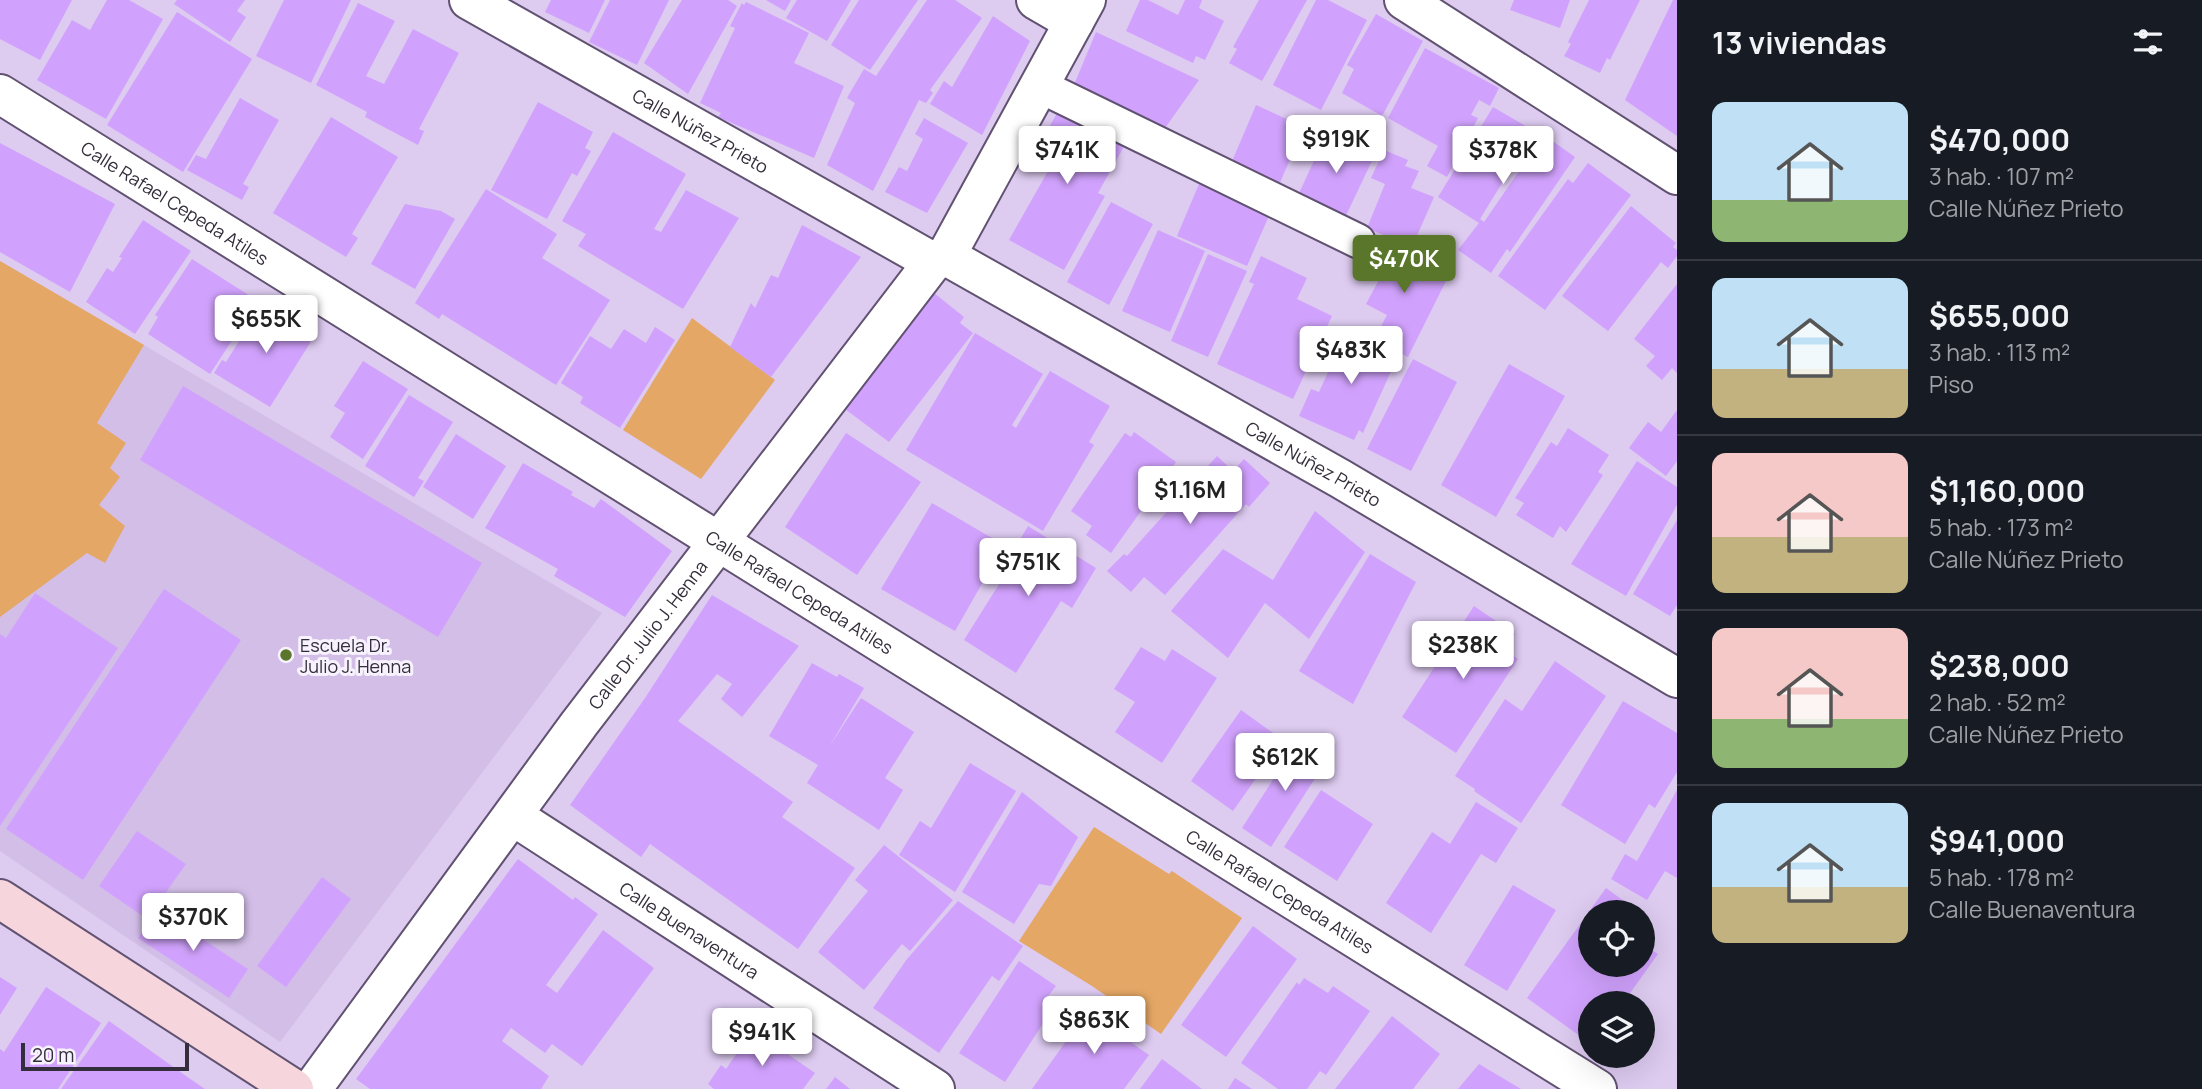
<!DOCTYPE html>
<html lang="es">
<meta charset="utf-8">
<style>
body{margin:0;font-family:Manrope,sans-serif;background:#20242c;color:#f1f3f6;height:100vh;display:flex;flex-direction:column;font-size:26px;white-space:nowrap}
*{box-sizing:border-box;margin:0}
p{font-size:23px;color:#9ea1a6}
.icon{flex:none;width:38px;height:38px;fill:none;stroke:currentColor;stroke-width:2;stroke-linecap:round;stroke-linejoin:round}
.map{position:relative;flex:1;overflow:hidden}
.drawer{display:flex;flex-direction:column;background:#171b24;width:525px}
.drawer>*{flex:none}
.fabs{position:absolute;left:1578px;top:900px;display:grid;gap:14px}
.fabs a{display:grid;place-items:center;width:77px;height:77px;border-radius:50%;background:#171b24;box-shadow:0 7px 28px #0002;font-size:35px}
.scale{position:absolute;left:21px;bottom:18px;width:168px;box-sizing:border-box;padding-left:7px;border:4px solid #342d3b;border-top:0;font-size:19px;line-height:24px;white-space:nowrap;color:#342d3b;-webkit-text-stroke:5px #f7f2fd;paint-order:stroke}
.price{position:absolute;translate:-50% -60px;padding:0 16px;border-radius:7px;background:#fff;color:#222;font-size:23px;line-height:46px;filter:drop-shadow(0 2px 4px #0008)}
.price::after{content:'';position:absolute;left:50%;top:42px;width:21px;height:16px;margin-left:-10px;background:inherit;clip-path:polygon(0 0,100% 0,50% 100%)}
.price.current{background:#5a762a;color:#fff}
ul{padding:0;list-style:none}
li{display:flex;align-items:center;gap:21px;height:175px;padding:0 35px}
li+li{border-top:2px solid #363941}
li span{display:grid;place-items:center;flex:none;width:196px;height:140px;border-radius:14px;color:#555}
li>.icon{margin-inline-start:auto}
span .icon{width:84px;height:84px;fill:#fffc;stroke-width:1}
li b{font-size:30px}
h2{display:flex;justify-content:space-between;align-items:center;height:84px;padding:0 35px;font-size:30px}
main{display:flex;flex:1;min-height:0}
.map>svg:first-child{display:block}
.built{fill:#d3bee8}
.green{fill:#e4a765}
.building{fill:#d1a2fd}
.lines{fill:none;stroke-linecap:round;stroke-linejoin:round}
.lane-casing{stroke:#615271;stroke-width:37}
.street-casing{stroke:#615271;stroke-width:42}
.secondary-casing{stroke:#615271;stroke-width:42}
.lane{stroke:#fff;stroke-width:33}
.street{stroke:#fff;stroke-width:38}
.secondary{stroke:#f6d5dd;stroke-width:38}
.poi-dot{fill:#5a762a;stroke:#f7f2fd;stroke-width:2.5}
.labels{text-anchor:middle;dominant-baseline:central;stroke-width:6;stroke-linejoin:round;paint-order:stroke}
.street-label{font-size:18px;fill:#342d3b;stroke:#f7f2fd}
.poi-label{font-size:18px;fill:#342d3b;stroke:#f7f2fd;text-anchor:start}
</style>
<main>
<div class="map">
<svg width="1677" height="1089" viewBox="0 0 1677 1089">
<rect width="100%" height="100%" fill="#ddcbf0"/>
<path class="built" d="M 0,261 L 602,613 L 280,1042 L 0,851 Z"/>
<g class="green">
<path d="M 0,261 L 144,345 L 97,423 L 126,443 L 110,468 L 120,477 L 99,505 L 125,526 L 105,563 L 87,553 L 0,617 Z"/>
<path d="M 692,318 L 775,380 L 701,479 L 623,430 Z"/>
<path d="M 1094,827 L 1169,874 L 1172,871 L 1242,918 L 1161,1034 L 1092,986 L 1019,941 Z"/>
</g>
<g class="building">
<path d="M 0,0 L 72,0 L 40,60 L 0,39 Z"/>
<path d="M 107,0 L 129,0 L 163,19 L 106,119 L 37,80 L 72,20 L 90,30 Z"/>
<path d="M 177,0 L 245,0 L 237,11 L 246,17 L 230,42 L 174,4 Z"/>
<path d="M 284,0 L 351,0 L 311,83 L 256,56 Z"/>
<path d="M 551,0 L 605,0 L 589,33 L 545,12 Z"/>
<path d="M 610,0 L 669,0 L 637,65 L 589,42 Z"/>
<path d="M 682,0 L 728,0 L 737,6 L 688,94 L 644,63 Z"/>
<path d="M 766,0 L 791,0 L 785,11 Z"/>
<path d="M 797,0 L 851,0 L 827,41 L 786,18 Z"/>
<path d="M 859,0 L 918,0 L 870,70 L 831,45 Z"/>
<path d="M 927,0 L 955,0 L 982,18 L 930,90 L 933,93 L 926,103 L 919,100 L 873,191 L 827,165 L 855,103 L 847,98 L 864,69 L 876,76 Z"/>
<path d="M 1140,0 L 1148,0 L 1178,15 L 1185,0 L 1202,0 L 1199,8 L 1224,21 L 1205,60 L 1196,56 L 1193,63 L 1126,31 Z"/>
<path d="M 1259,0 L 1307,0 L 1262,81 L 1229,63 L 1237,49 L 1233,47 Z"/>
<path d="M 1316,0 L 1328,0 L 1367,20 L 1321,110 L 1273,85 Z"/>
<path d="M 1514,0 L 1570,0 L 1560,28 L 1510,10 Z"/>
<path d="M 1589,0 L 1640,0 L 1610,60 L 1607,58 L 1600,73 L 1564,56 L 1571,44 L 1568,42 Z"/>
<path d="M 1673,0 L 1677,0 L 1677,136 L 1625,100 Z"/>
<path d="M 746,2 L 809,33 L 794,63 L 844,86 L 814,158 L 718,117 L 721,113 L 700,103 L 735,28 L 730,26 L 742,3 L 744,5 Z"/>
<path d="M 358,3 L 395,21 L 366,76 L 384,84 L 413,29 L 459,53 L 419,129 L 424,131 L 418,145 L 365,117 L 367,112 L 316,85 Z"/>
<path d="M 177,12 L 252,59 L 183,172 L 107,125 Z"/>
<path d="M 1376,14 L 1423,41 L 1382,116 L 1342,93 L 1354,69 L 1347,65 Z"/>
<path d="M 993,16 L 1030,41 L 982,135 L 930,104 L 944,81 L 952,87 Z"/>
<path d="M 1096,32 L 1199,80 L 1163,131 L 1071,92 Z"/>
<path d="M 1425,48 L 1499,88 L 1490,106 L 1479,100 L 1471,115 L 1478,118 L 1447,177 L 1427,166 L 1438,146 L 1388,118 Z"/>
<path d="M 240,98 L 279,120 L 243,184 L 249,187 L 242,200 L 187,170 L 196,155 L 206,159 Z"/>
<path d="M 538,102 L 593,132 L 585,148 L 591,151 L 577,176 L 572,173 L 547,219 L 491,190 Z"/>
<path d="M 1062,104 L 1127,141 L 1098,193 L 1105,196 L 1064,270 L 1009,240 L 1048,171 L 1030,162 Z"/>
<path d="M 1256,105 L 1304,127 L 1275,194 L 1227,173 Z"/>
<path d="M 1493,107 L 1534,131 L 1480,219 L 1484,222 L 1544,135 L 1575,157 L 1510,252 L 1507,249 L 1491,273 L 1458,250 L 1479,223 L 1438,197 Z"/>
<path d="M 331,117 L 398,157 L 352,234 L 358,238 L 346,257 L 273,213 Z"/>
<path d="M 924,118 L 968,143 L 927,213 L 885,192 L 899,167 L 907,171 L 923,139 L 915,134 Z"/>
<path d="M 1330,126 L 1378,148 L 1342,224 L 1295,202 Z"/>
<path d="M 613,132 L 686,174 L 654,229 L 661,232 L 686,190 L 739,218 L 683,309 L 578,246 L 586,234 L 562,221 Z"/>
<path d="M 0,143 L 115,204 L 70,292 L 0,252 Z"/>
<path d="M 1384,150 L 1408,160 L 1405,166 L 1419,171 L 1411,188 L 1434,197 L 1412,247 L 1367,228 L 1385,184 L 1371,178 Z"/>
<path d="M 1588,163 L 1631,195 L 1545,310 L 1498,276 L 1568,179 L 1573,183 Z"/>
<path d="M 1202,177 L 1272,209 L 1247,266 L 1177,236 Z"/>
<path d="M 486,189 L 557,234 L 542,258 L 610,300 L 556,385 L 442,314 L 439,319 L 415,303 Z"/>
<path d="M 1111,202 L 1153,224 L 1109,305 L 1067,282 Z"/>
<path d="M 405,204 L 441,211 L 455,219 L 415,289 L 371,264 Z"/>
<path d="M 1631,206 L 1676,243 L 1673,247 L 1677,250 L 1677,256 L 1668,268 L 1661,262 L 1608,331 L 1562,296 Z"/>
<path d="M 143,220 L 191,251 L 135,334 L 86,302 L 107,268 L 113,272 L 122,258 L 119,257 Z"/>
<path d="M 802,225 L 861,257 L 771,377 L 730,347 L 751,303 L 755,308 L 771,275 L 778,278 Z"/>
<path d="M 1158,230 L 1205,251 L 1170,332 L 1122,311 Z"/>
<path d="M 1378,245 L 1407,259 L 1413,246 L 1438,257 L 1431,271 L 1447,279 L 1408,357 L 1374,340 L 1387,315 L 1366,304 L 1381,276 L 1365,269 Z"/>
<path d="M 1208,254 L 1247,271 L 1208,357 L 1171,341 Z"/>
<path d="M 1261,256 L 1307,278 L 1297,299 L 1332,316 L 1293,399 L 1217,364 L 1254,284 L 1249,282 Z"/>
<path d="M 192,259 L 258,301 L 210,374 L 148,334 L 158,317 L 155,315 Z"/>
<path d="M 1677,284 L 1677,373 L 1672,368 L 1662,380 L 1646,366 L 1655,356 L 1634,339 Z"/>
<path d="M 934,293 L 964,317 L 960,323 L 973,333 L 889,442 L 845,409 Z"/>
<path d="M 263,303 L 315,335 L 270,407 L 214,373 L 222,360 L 226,362 Z"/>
<path d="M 655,327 L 675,340 L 620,428 L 580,403 L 583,397 L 561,383 L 590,336 L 611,349 L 624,329 L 646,343 Z"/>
<path d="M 1341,328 L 1399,354 L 1363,433 L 1359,430 L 1354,440 L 1299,416 L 1311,389 L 1319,392 L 1343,339 L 1337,337 Z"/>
<path d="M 975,333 L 1043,374 L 1012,425 L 1016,428 L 1050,371 L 1110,406 L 1089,442 L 1094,445 L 1043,531 L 906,450 Z"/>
<path d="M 1413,359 L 1457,382 L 1411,471 L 1367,449 Z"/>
<path d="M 363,361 L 408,389 L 363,459 L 330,437 L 345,413 L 334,406 Z"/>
<path d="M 1509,364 L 1565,396 L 1496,517 L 1441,485 Z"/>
<path d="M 183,386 L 482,563 L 438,637 L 140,460 Z"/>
<path d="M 409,395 L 453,422 L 418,478 L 424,481 L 414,497 L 365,466 Z"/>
<path d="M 1677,410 L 1677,461 L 1666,476 L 1629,448 L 1648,422 L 1661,432 Z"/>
<path d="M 1568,428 L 1609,455 L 1598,472 L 1603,475 L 1566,532 L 1560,526 L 1553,538 L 1516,515 L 1524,503 L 1515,498 L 1551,442 L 1557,446 Z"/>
<path d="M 1134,432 L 1176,462 L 1111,553 L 1086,535 L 1092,526 L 1071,511 L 1125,433 L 1131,437 Z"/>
<path d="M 846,433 L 921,482 L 857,575 L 785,527 Z"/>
<path d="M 456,434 L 506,466 L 473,519 L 423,487 Z"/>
<path d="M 1217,456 L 1233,471 L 1244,459 L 1270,483 L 1249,507 L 1246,504 L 1165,595 L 1144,577 L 1131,592 L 1107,571 L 1124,554 L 1127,556 Z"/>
<path d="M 1637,461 L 1677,487 L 1677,505 L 1626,596 L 1571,564 Z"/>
<path d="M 523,463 L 573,492 L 571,495 L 594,508 L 601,499 L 672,551 L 625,617 L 554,576 L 558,569 L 485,528 Z"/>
<path d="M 932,503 L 1004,545 L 955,631 L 881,589 Z"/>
<path d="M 1315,511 L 1365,552 L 1309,639 L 1265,603 L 1228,658 L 1171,611 L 1223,549 L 1273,580 Z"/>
<path d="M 1677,520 L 1677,605 L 1670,616 L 1633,594 Z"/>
<path d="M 1028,526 L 1096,568 L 1072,608 L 1061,601 L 1016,673 L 964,640 L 1006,573 L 1002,570 Z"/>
<path d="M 1370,554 L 1416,582 L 1353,704 L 1299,671 Z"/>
<path d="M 164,589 L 241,640 L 83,880 L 6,829 Z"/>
<path d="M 35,593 L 118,648 L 0,826 L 0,634 L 6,638 Z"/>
<path d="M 712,595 L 799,646 L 742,717 L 721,699 L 732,684 L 717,674 L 678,721 L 793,802 L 782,817 L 855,868 L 798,949 L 650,844 L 641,857 L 570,805 L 645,698 Z"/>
<path d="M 1474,606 L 1515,634 L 1504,649 L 1518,659 L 1456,753 L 1402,717 Z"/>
<path d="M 1141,647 L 1165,661 L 1172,649 L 1217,678 L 1162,763 L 1115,732 L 1135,702 L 1114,689 Z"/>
<path d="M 1555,661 L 1606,696 L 1521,823 L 1474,791 L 1475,789 L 1455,776 L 1505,699 L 1522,711 Z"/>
<path d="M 812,663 L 837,677 L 839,674 L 864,688 L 829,747 L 861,698 L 914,732 L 885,778 L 903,790 L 879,830 L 807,783 L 818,765 L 769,736 Z"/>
<path d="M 1623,701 L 1677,733 L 1677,772 L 1655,808 L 1649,804 L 1625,844 L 1561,805 Z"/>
<path d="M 1241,710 L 1283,740 L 1233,811 L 1191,781 Z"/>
<path d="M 1299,739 L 1328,758 L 1271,847 L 1242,828 Z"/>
<path d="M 970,763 L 1016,791 L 955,892 L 899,855 L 920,821 L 931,828 Z"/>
<path d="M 1321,790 L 1373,824 L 1337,881 L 1284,847 Z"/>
<path d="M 1677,790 L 1677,878 L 1665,871 L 1647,900 L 1611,879 L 1625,854 L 1637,861 Z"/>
<path d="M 1022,792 L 1078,837 L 1051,886 L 1039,884 L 1014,924 L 962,892 Z"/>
<path d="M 1476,802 L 1518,828 L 1496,863 L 1481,854 L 1431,933 L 1386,903 L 1432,832 L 1450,844 Z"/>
<path d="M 137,831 L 186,864 L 147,919 L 99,886 Z"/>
<path d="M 884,845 L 953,900 L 910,951 L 902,944 L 864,990 L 818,952 L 868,891 L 855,880 Z"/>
<path d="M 518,859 L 573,900 L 575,897 L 598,914 L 546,985 L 557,993 L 603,930 L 654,968 L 582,1066 L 552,1044 L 545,1053 L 511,1028 L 502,1041 L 549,1076 L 541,1089 L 370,1089 L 356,1079 Z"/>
<path d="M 322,877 L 351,899 L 286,987 L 257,966 Z"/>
<path d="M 1513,885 L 1556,910 L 1507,991 L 1464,965 Z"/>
<path d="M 1606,888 L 1639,912 L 1591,912 L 1591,964 L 1643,964 L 1643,944 L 1658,954 L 1623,1003 L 1591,1003 L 1591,1044 L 1527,998 Z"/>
<path d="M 958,901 L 1023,946 L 999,981 L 992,976 L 939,1053 L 873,1008 L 907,959 Z"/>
<path d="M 157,909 L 248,969 L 229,998 L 138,938 Z"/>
<path d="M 1253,926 L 1297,959 L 1226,1057 L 1181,1025 Z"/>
<path d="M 1019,961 L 1056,986 L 1046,999 L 1055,1005 L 1005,1082 L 959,1053 Z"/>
<path d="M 0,977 L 17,988 L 0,1015 Z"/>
<path d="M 1304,978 L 1328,993 L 1333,986 L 1370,1011 L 1326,1075 L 1320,1071 L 1307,1089 L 1278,1089 L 1241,1063 L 1297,982 L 1299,985 Z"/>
<path d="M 46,987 L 101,1023 L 58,1089 L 0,1089 L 0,1049 L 4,1052 Z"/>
<path d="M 1099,995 L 1118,1009 L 1106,1025 L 1149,1055 L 1124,1089 L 1032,1089 Z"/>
<path d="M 1392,1016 L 1440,1054 L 1413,1089 L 1335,1089 Z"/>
<path d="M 109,1021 L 186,1076 L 205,1089 L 61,1089 Z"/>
<path d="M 753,1030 L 815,1073 L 803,1089 L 714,1089 L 708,1084 L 721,1065 L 726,1069 Z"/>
<path d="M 1162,1059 L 1202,1089 L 1140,1089 Z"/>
<path d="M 1479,1064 L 1521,1089 L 1458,1089 Z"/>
<path d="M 835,1077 L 850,1089 L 826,1089 Z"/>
<path d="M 1235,1078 L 1252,1089 L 1228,1089 Z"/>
</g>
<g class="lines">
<defs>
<path id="lane" d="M 1040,86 L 1358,241"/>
<g id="street">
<path id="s1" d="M 469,0 L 933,262"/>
<path d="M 1036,0 L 1074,22"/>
<path d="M 1404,0 L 1677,175"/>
<path id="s2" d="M 0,94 L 1597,1089"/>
<path id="s3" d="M 946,256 L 1341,479 L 1677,678"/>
<path id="s4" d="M 513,816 L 935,1089"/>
<path id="s5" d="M 312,1089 L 579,724 L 933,262 L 946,256 L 1086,0"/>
</g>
<path id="secondary" d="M 0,899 L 294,1089"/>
</defs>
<use href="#lane" class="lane-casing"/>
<use href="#street" class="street-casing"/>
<use href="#secondary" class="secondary-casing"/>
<use href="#lane" class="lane"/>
<use href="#street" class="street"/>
<use href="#secondary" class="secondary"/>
</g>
<circle class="poi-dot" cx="286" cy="655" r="7"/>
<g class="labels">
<g class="street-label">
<text stroke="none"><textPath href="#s1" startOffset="266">Calle Núñez Prieto</textPath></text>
<text stroke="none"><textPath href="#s2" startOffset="206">Calle Rafael Cepeda Atiles</textPath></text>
<text stroke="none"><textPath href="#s3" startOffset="422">Calle Núñez Prieto</textPath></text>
<text stroke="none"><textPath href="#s2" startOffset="942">Calle Rafael Cepeda Atiles</textPath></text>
<text stroke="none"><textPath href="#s5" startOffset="565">Calle Dr. Julio J. Henna</textPath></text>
<text stroke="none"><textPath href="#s2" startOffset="1508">Calle Rafael Cepeda Atiles</textPath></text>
<text stroke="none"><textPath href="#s4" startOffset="210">Calle Buenaventura</textPath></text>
</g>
<g class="poi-label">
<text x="300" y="645">Escuela Dr.<tspan x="300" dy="21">Julio J. Henna</tspan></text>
</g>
</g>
</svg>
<div class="fabs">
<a><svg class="icon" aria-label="locate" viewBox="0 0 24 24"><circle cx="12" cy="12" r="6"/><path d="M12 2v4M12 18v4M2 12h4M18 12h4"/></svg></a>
<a><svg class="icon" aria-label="layers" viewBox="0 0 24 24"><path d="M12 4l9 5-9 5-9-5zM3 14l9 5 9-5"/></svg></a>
</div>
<div class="scale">20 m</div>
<b class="price" style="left:1336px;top:175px">$919K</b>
<b class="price" style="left:1067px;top:186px">$741K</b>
<b class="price" style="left:1503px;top:186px">$378K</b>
<b class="price current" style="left:1404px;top:295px">$470K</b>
<b class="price" style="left:266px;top:355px">$655K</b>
<b class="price" style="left:1351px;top:386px">$483K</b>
<b class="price" style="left:1190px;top:526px">$1.16M</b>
<b class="price" style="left:1028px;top:598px">$751K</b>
<b class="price" style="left:1463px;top:681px">$238K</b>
<b class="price" style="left:1285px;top:793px">$612K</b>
<b class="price" style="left:193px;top:953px">$370K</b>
<b class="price" style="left:1094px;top:1056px">$863K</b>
<b class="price" style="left:762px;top:1068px">$941K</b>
</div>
<section class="drawer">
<h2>13 viviendas<svg class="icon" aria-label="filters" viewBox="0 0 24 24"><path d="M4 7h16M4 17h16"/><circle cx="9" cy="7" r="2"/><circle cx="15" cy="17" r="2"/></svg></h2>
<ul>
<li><span style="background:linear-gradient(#bfe0f5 70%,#8fb573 0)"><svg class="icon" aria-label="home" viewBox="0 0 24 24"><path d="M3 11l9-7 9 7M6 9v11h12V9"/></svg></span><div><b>$470,000</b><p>3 hab. · 107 m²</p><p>Calle Núñez Prieto</p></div></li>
<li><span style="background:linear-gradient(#bfe0f5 65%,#c2b280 0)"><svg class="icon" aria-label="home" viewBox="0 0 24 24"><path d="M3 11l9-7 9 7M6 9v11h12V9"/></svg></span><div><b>$655,000</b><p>3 hab. · 113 m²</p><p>Piso</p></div></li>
<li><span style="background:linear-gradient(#f6c9c9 60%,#c2b280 0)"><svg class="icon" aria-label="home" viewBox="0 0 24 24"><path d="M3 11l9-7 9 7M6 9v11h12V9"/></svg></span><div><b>$1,160,000</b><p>5 hab. · 173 m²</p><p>Calle Núñez Prieto</p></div></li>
<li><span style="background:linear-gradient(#f6c9c9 65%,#8fb573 0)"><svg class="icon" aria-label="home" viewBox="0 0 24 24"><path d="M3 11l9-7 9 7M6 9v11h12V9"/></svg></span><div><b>$238,000</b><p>2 hab. · 52 m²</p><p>Calle Núñez Prieto</p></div></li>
<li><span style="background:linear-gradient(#bfe0f5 60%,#c2b280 0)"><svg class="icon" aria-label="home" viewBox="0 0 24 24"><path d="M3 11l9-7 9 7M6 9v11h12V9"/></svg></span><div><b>$941,000</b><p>5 hab. · 178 m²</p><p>Calle Buenaventura</p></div></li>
</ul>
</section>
</main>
